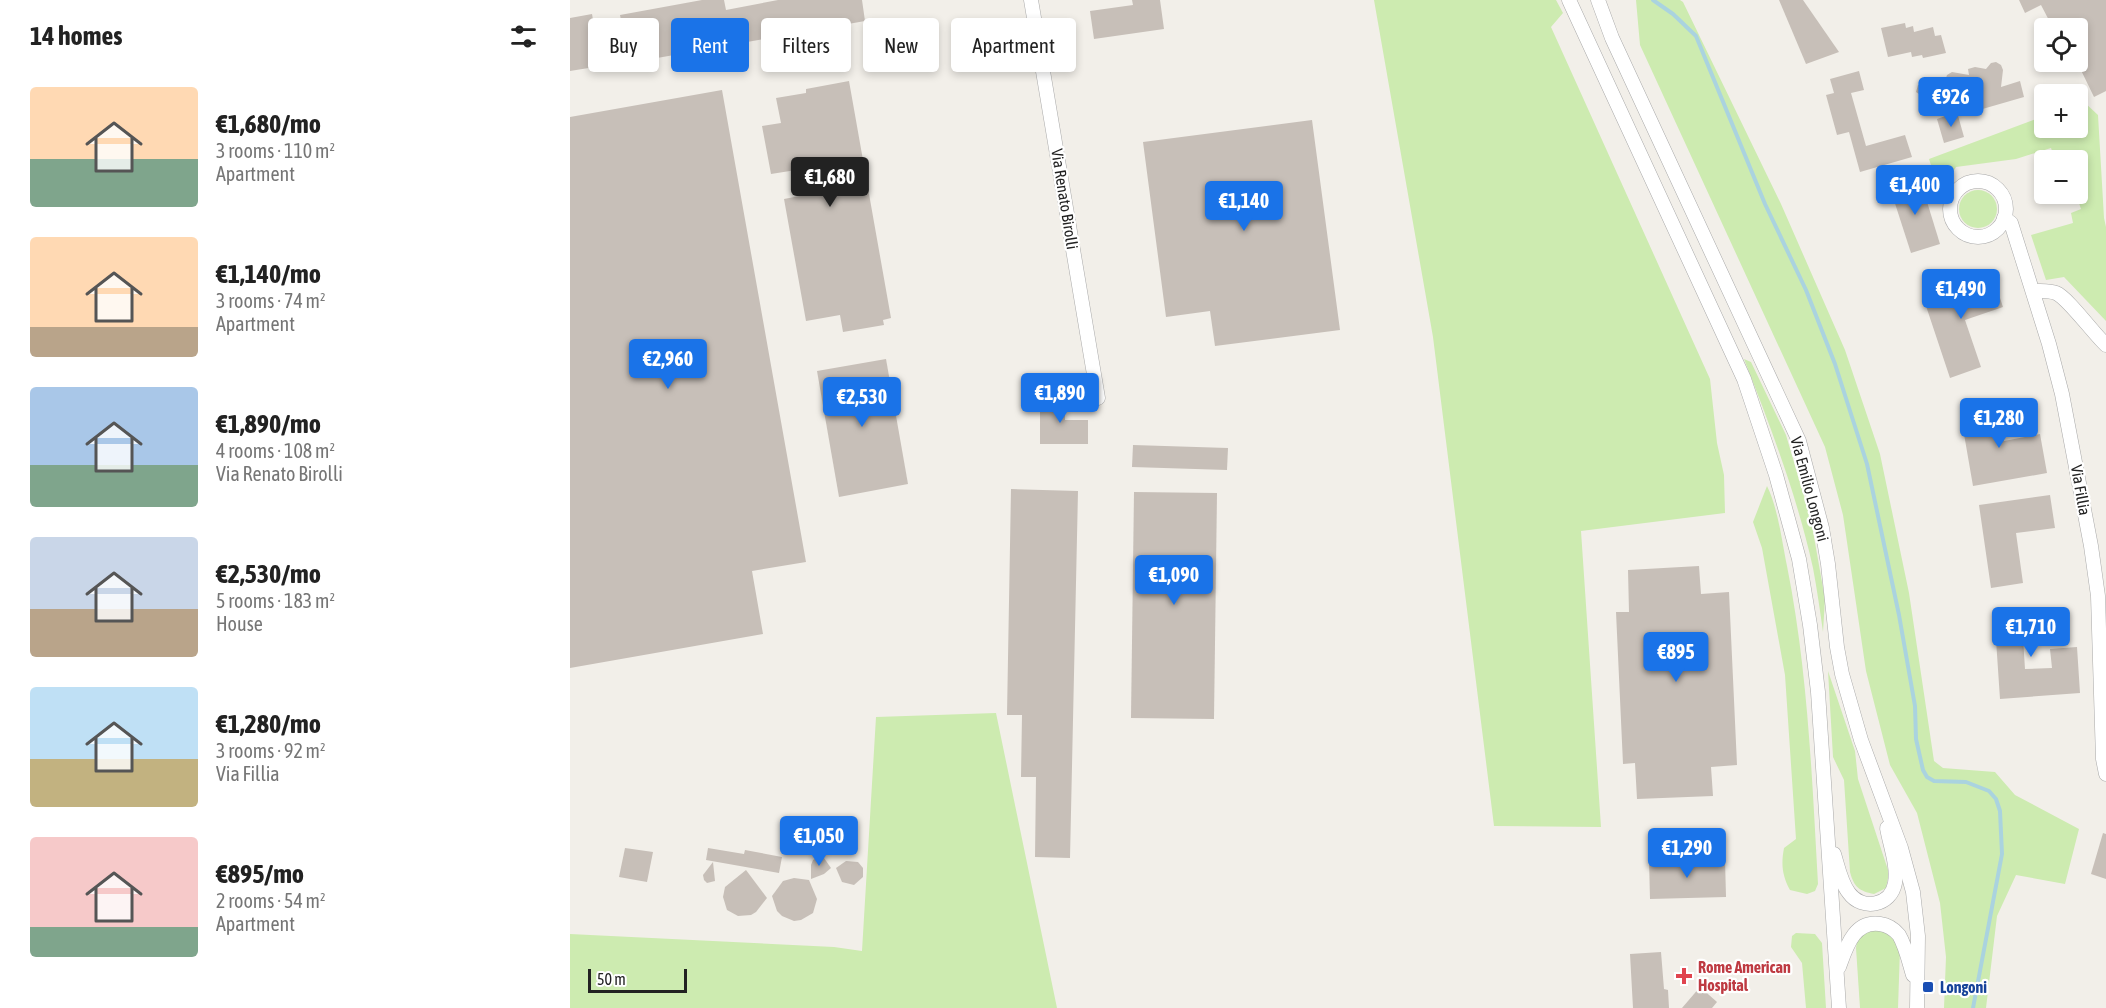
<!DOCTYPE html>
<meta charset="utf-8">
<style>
body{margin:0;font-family:"Asap Condensed",sans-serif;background:#f2f2f2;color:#222;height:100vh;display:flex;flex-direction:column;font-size:22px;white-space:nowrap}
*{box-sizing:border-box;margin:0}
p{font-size:20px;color:#767676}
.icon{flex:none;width:33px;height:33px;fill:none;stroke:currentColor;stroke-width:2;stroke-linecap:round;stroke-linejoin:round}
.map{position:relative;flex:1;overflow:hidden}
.side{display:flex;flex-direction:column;background:#fff;width:570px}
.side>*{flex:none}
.banner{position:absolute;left:18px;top:18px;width:570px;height:54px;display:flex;gap:12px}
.fabs{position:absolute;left:1464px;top:18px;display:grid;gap:12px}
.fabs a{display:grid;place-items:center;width:54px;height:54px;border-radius:6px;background:#fff;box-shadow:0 3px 9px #0003;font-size:30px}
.scale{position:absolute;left:18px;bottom:15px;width:99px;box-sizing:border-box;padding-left:6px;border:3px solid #222;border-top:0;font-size:16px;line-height:21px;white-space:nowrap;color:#222;-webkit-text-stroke:4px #fff;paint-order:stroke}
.price{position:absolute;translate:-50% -51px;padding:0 14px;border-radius:6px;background:#1a73e8;color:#fff;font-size:20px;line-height:39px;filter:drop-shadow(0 2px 3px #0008)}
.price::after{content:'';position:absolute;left:50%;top:36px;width:18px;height:14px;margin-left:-9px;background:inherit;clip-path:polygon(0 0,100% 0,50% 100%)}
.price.active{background:#222;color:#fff}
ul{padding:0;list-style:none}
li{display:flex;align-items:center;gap:18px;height:150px;padding:0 30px}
li span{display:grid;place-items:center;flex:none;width:168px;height:120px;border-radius:6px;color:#555}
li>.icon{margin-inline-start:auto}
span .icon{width:72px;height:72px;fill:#fffc;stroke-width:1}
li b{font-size:26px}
h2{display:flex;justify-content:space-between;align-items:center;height:72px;padding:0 30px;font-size:26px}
.pill{padding:0 21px;border-radius:6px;background:#fff;box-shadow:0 3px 9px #0003;font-size:21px;line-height:54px}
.pill.active{background:#1a73e8;color:#fff}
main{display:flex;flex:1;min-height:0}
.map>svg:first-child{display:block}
.grass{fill:#cdebb0}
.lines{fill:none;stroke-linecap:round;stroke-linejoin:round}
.stream{stroke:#aad3df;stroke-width:4}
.building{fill:#c7bfb8}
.minor-casing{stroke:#a9a9a9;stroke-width:15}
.minor{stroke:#fff;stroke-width:14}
.health-dot{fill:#e0444e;stroke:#fff;stroke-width:2}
.transit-dot{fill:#1a4fb4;stroke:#fff;stroke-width:2}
.labels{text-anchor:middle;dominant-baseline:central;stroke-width:4.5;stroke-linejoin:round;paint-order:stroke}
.street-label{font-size:16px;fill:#222;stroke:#fff}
.health-label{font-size:16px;font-weight:bold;fill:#be3a42;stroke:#fff;text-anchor:start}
.transit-label{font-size:16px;font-weight:bold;fill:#164399;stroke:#fff;text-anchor:start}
</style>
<main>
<section class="side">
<h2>14 homes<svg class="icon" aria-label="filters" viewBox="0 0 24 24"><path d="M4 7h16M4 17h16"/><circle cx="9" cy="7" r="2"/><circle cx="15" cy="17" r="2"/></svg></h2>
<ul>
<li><span style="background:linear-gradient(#ffd9b3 60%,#7fa58c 0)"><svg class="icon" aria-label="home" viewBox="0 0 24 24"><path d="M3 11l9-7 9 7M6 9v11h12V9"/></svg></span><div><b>€1,680/mo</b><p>3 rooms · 110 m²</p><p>Apartment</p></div></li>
<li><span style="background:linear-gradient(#ffd9b3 75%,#b9a48a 0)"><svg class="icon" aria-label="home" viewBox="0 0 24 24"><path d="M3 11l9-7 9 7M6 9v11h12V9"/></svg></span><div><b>€1,140/mo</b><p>3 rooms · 74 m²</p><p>Apartment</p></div></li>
<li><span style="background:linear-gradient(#a9c7e8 65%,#7fa58c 0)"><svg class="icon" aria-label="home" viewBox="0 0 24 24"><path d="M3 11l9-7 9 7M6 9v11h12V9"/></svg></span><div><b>€1,890/mo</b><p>4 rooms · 108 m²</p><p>Via Renato Birolli</p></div></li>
<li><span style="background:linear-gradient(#c9d6e8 60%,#b9a48a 0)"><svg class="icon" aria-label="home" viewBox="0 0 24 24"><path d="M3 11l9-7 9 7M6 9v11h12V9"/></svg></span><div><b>€2,530/mo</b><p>5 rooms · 183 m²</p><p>House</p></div></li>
<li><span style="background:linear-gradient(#bfe0f5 60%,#c2b280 0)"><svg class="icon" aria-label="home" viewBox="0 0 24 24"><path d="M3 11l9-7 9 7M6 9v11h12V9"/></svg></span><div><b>€1,280/mo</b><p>3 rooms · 92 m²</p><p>Via Fillia</p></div></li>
<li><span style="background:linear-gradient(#f6c9c9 75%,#7fa58c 0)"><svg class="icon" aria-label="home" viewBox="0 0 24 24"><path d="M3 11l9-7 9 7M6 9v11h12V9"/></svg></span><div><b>€895/mo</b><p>2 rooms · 54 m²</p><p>Apartment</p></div></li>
</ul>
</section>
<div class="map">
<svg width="1536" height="1008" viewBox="0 0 1536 1008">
<rect width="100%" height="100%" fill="#f2efe9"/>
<g class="grass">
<path d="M 804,0 L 986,0 L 993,13 L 981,27 L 1140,379 L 1147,443 L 1154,475 L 1155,513 L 1011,531 L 1031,827 L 924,826 L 863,337 Z"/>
<path d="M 1066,0 L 1110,0 L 1113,2 L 1211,204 L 1275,350 L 1310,454 L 1339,593 L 1364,761 L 1373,768 L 1425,772 L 1445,795 L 1509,829 L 1495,884 L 1446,875 L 1427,916 L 1416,1008 L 1374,1008 L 1376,957 L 1370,903 L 1347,813 L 1320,765 L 1296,671 L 1273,515 L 1255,447 L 1070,45 Z"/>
<path d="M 1513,101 L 1528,115 L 1534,218 L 1536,227 L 1536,321 L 1494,277 L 1476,280 L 1461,235 L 1503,223 L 1501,213 L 1511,209 L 1506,194 L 1508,160 L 1496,160 L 1494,156 L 1484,157 L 1481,148 L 1446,159 L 1386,167 L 1370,193 L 1359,159 L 1474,116 L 1474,128 L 1508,128 L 1508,103 Z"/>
<circle cx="1408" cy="209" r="19"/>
<path d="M 1174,359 L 1181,362 L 1216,435 L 1241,520 L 1255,599 L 1253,632 C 1250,611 1247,589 1243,568 C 1227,496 1201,428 1174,359 Z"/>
<path d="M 1197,486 C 1208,508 1212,542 1217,566 C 1238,671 1242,778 1248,884 L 1245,891 L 1237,894 L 1220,890 C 1212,875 1211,864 1214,848 L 1226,839 L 1215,675 L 1192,548 L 1183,522 Z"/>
<path d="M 1258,671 L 1285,751 L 1288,779 L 1319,873 L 1316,888 L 1304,894 C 1289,891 1284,887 1280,872 L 1274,780 L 1263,757 Z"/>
<path d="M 426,713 L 487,1008 L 0,1008 L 0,934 L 264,947 L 292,951 L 306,717 Z"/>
<path d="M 1297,929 L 1320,930 L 1330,949 L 1328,1008 L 1290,1008 L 1286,948 L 1287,942 Z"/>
<path d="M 1226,933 L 1245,934 L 1252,943 L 1256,1008 L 1236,1008 L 1232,963 L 1221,947 L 1222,936 Z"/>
</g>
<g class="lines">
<path class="stream" d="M 1083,0 L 1103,14 L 1126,36 L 1195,204 L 1236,290 L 1265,364 L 1297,464 L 1329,615 L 1345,706 L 1346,739 L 1353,770 L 1357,777 L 1364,781 L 1396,782 L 1419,791 L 1426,799 L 1430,811 L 1432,854 L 1403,1008"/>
</g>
<g class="building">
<path d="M 132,0 L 154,0 L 156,10 L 208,0 L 292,0 L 295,21 L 59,63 L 50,15 Z"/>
<path d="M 562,0 L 590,0 L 594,29 L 524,39 L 520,11 L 563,5 Z"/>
<path d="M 1209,0 L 1233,0 L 1269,52 L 1236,64 Z"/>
<path d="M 1449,0 L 1536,0 L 1536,91 L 1524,97 L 1508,64 L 1508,28 L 1483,28 L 1471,5 L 1455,13 Z"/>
<path d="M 22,14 L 31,66 L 0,71 L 0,18 Z"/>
<path d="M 1335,23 L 1336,28 L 1343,26 L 1344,32 L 1363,27 L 1365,36 L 1371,35 L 1376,53 L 1353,58 L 1352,55 L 1342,57 L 1341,52 L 1318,57 L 1311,28 Z"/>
<path d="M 1426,62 L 1431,65 L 1433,70 L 1431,87 L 1450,81 L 1454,97 L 1409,110 L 1400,79 L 1386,90 L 1375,88 L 1368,92 L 1359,90 L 1352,96 L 1346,92 L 1348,85 L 1358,86 L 1365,81 L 1375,81 L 1377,75 L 1382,72 L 1399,75 L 1398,69 L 1405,67 L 1416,69 L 1421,63 Z"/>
<path d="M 1289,71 L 1294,90 L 1281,93 L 1296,146 L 1335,135 L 1342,157 L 1290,172 L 1279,132 L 1267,135 L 1256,95 L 1264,93 L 1260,79 Z"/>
<path d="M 279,81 L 321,318 L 313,320 L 314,325 L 273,332 L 270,315 L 236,321 L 214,199 L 250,192 L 245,167 L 201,174 L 192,126 L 211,123 L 206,98 L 236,93 L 236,89 Z"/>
<path d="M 152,90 L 236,562 L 182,571 L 193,634 L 0,668 L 0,117 Z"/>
<path d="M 1387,112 L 1394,137 L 1374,143 L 1367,119 Z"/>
<path d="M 742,120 L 770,330 L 645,346 L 640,311 L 596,317 L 573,142 Z"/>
<path d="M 1350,179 L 1370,244 L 1341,253 L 1320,188 Z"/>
<path d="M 1422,274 L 1433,307 L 1395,320 L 1411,367 L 1380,378 L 1353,297 Z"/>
<path d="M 316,359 L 338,484 L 269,497 L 247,371 Z"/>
<path d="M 470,397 L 495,397 L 495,420 L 518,420 L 518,444 L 470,444 Z"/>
<path d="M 1428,404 L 1434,441 L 1470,434 L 1477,473 L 1403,486 L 1390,411 Z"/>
<path d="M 563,445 L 658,448 L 657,470 L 562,467 Z"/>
<path d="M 441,489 L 508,491 L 500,858 L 465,857 L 466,777 L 451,777 L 452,715 L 437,715 Z"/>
<path d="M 564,492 L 647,493 L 644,719 L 561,718 Z"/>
<path d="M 1480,495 L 1485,528 L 1446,533 L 1453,583 L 1421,588 L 1409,505 Z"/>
<path d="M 1129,566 L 1131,594 L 1159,592 L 1167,765 L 1141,767 L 1143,796 L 1067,799 L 1065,763 L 1053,764 L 1046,612 L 1059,612 L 1058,570 Z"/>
<path d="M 1472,607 L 1474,637 L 1453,638 L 1455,669 L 1482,668 L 1480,649 L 1507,647 L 1510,693 L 1430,699 L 1424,610 Z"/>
<path d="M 1533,833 L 1536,834 L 1536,879 L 1521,874 Z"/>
<path d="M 55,848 L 83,852 L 77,882 L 49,877 Z"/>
<path d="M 138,848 L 174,854 L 175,850 L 212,857 L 209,873 L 136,860 Z"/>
<path d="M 248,857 L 254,858 L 261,868 L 254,874 L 241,879 L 241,865 L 243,860 Z"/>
<path d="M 1155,859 L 1156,897 L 1080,899 L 1079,860 Z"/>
<path d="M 276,861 L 288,862 L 293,868 L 293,877 L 284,885 L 272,882 L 266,868 Z"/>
<path d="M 143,862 L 145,881 L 137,883 L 134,880 L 133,875 Z"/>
<path d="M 176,870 L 197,898 L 186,912 L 181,915 L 168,916 L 157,910 L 153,897 L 155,887 Z"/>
<path d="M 224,878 L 239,880 L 247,899 L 243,913 L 231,920 L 224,921 L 212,916 L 207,911 L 202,896 L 213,881 Z"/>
<path d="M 1091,952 L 1094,989 L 1098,990 L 1099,1008 L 1063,1008 L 1060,954 Z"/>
<path d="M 1130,987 L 1147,1002 L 1142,1008 L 1112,1008 Z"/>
</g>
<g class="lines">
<defs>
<g id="minor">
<path d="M 461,0 L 528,398"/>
<path d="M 999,0 L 1174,379 L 1206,475 L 1229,559 L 1240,625 L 1248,692 L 1269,1008"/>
<path d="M 1028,0 L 1042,38 L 1229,441 L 1252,528 L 1258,564 L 1267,647 L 1272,674 L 1291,740 L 1331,848 L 1343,892 L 1348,936 L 1347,1008"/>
<circle cx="1408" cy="209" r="28"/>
<path d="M 1434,218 L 1441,223 L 1479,344 L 1492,394 L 1521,546 L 1528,596 L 1533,759 L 1536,774"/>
<path d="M 1463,291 C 1470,291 1479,290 1486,293 C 1498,298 1523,333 1536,345"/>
<path d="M 1264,854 C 1268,867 1271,883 1279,893 C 1292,911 1321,906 1325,883 C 1328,866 1320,845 1317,828"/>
<path d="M 1269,967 C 1276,948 1284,920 1310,924 C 1317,925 1324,929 1329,935 C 1336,947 1339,962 1343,975"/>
</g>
</defs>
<use href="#minor" class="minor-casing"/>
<use href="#minor" class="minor"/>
</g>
<path class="health-dot" d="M1111 967h6v6h6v6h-6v6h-6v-6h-6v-6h6z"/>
<rect class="transit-dot" x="1352" y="981" width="12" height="12" rx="3"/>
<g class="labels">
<g class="street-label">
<text transform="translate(495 199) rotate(81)">Via Renato Birolli</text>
<text transform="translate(1240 489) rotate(75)">Via Emilio Longoni</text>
<text transform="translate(1511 490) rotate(80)">Via Fillia</text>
</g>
<g class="health-label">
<text x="1128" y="967">Rome American<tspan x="1128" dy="18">Hospital</tspan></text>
</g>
<g class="transit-label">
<text x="1370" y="987">Longoni</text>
</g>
</g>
</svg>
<div class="fabs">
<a><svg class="icon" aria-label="locate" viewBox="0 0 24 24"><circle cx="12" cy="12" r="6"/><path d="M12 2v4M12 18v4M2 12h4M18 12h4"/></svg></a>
<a>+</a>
<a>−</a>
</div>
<div class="scale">50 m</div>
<b class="price" style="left:1381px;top:128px">€926</b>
<b class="price active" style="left:260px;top:208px">€1,680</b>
<b class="price" style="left:1345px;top:216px">€1,400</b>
<b class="price" style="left:674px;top:232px">€1,140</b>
<b class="price" style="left:1391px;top:320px">€1,490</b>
<b class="price" style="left:98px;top:390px">€2,960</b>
<b class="price" style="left:490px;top:424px">€1,890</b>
<b class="price" style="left:292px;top:428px">€2,530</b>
<b class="price" style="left:1429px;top:449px">€1,280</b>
<b class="price" style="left:604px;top:606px">€1,090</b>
<b class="price" style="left:1461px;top:658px">€1,710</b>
<b class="price" style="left:1106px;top:683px">€895</b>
<b class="price" style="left:249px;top:867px">€1,050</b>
<b class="price" style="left:1117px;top:879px">€1,290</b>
<div class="banner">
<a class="pill">Buy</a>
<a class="pill active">Rent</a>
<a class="pill">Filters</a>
<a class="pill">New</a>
<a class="pill">Apartment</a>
</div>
</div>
</main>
